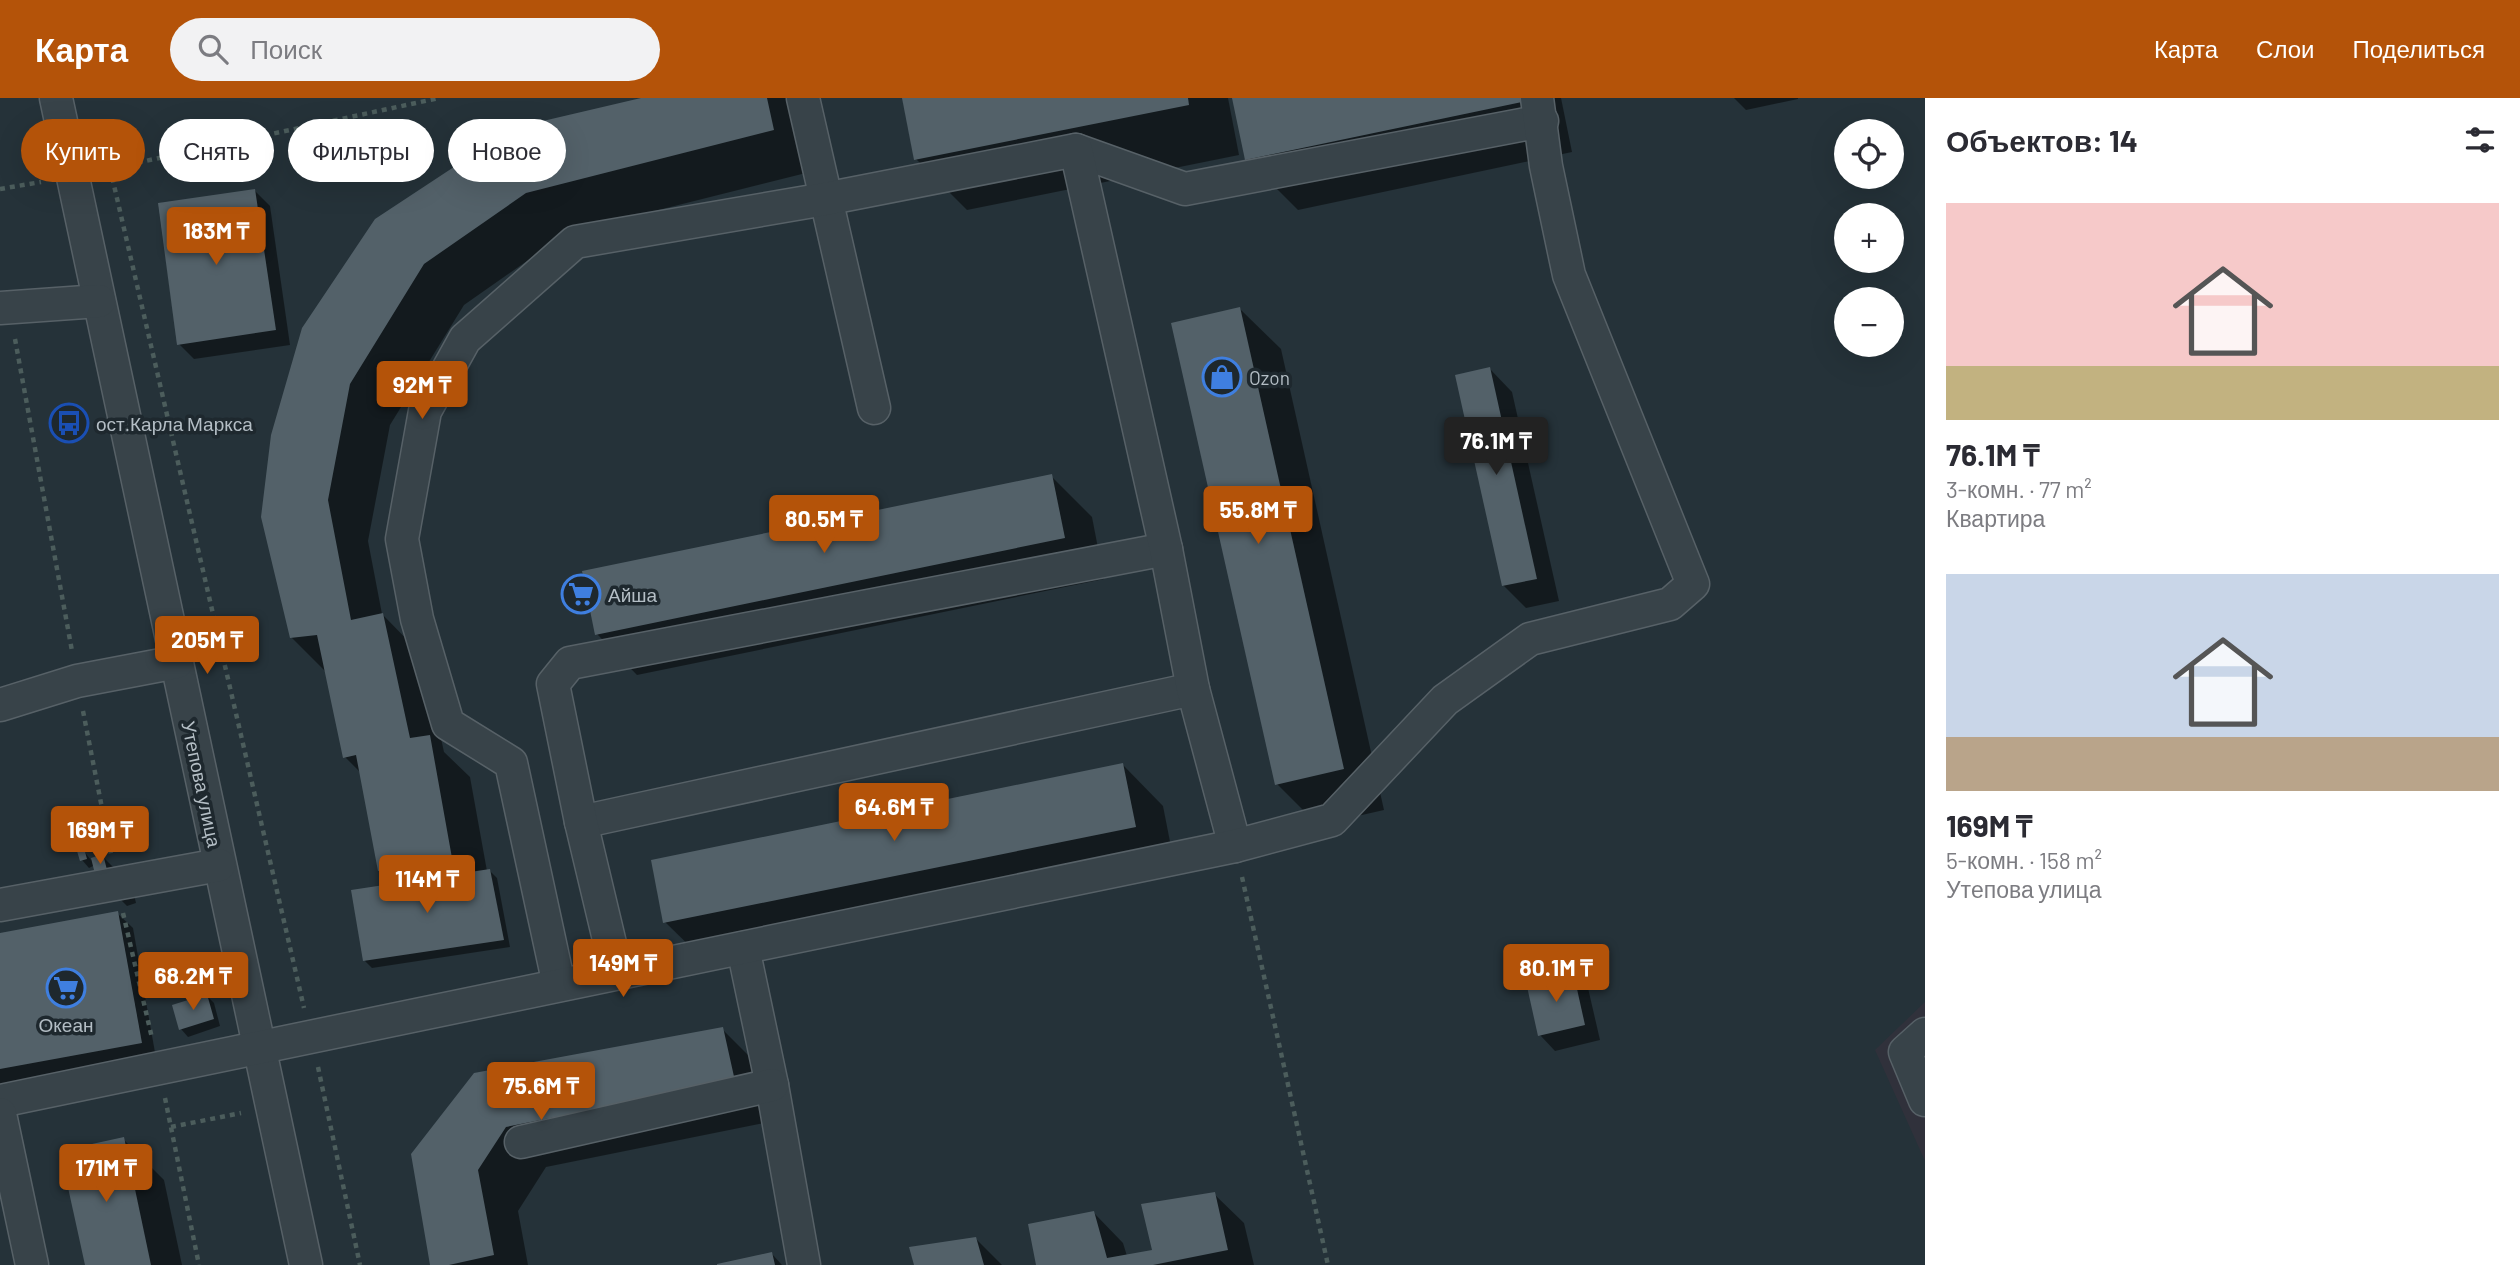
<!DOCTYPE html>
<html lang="ru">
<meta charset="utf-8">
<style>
body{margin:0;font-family:Barlow,sans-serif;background:#f2f2f3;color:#2b2b33;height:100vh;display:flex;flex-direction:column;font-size:26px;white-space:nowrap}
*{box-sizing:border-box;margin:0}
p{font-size:23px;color:#7c7c81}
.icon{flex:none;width:38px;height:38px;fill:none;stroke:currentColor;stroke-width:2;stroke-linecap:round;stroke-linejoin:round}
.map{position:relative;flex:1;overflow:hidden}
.side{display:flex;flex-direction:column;background:#fff;width:595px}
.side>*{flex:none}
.top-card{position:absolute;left:21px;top:21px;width:665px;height:63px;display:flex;gap:14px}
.controls{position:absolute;left:1834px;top:21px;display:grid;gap:14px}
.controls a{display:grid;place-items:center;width:70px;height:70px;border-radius:50%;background:#fff;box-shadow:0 7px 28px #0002;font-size:35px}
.price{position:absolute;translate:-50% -60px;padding:0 16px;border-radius:7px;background:#b45309;color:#fff;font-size:23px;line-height:46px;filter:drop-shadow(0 2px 4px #0008)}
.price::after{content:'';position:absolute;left:50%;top:42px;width:21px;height:16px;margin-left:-10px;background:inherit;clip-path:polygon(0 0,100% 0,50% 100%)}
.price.active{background:#222;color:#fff}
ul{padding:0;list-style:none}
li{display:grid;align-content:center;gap:14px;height:371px;padding:0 21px}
li span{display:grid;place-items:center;height:217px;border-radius:0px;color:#555}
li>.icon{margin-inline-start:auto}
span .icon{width:126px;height:126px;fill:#fffc;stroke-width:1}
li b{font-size:30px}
h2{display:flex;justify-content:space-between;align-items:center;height:84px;padding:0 21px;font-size:30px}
.chip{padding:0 24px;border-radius:32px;background:#fff;box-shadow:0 7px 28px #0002;font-size:24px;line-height:63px}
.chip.active{background:#b45309;color:#fff}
header{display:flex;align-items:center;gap:42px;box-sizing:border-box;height:98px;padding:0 35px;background:#b45309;color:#fff}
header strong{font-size:33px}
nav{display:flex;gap:38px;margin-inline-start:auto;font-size:24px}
.search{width:490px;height:63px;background:#f2f2f3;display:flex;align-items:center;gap:18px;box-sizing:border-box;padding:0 24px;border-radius:38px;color:#7c7c81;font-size:26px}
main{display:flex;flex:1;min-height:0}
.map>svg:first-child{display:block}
.medical{fill:#30313b}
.shadow{fill:#0007}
.building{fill:#536169}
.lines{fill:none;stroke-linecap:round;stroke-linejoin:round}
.minor-casing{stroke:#576167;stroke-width:35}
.path{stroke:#4c5d5c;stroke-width:4.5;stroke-dasharray:5 5;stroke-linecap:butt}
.minor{stroke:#384349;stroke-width:32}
.labels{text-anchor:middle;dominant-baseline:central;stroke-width:7;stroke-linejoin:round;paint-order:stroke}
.poi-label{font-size:19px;fill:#b4bec5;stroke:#1e282e;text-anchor:start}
.street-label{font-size:19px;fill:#b4bec5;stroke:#1e282e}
</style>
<header>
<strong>Карта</strong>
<div class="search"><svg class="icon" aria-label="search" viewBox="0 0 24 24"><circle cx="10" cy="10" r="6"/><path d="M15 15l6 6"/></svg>Поиск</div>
<nav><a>Карта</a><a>Слои</a><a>Поделиться</a></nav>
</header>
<main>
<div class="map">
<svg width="1925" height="1167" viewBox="0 0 1925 1167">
<rect width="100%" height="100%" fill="#253239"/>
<path class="medical" d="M 1925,904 L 1925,1063 L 1875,952 Z"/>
<g class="shadow">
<path d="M 649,0 L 786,0 L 800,14 L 814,73 L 567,135 L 464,207 L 390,327 L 368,443 L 382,516 L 423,558 L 444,654 L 470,679 L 487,773 L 490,773 L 497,780 L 510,849 L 372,870 L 365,863 L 395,787 L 380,772 L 361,675 L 345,659 L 327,575 L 291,539 L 303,231 Z"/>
<path d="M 904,0 L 1228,0 L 1239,57 L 967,112 L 916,61 Z"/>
<path d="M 1234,0 L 1561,0 L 1572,54 L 1298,112 L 1247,61 Z"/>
<path d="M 1734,0 L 1798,0 L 1798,1 L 1746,12 Z"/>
<path d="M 255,93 L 270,108 L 290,247 L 194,261 L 179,246 Z"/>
<path d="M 1240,211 L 1281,251 L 1384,712 L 1318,727 L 1277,686 Z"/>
<path d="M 1490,271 L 1512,294 L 1559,503 L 1526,510 L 1503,487 Z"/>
<path d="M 1051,378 L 1092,419 L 1104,481 L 637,577 L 597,536 Z"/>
<path d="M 1123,667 L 1163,708 L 1175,769 L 706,864 L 665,824 Z"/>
<path d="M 83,752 L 91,762 L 102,758 L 132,788 L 136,805 L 127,808 L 98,779 L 95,767 L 89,770 L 82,762 L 79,754 Z"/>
<path d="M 117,815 L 133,830 L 156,960 L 0,989 L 0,836 Z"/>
<path d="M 1572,875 L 1588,890 L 1600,942 L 1555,953 L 1540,937 Z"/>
<path d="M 207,898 L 214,905 L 220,928 L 188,939 L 181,931 Z"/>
<path d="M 722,931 L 763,972 L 774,1023 L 546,1069 L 518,1113 L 528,1167 L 432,1167 L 413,1057 Z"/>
<path d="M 123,1041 L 164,1082 L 182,1167 L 86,1167 Z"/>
<path d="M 1214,1096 L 1244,1125 L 1254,1167 L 1038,1167 L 1094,1115 L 1123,1145 L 1127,1158 L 1154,1154 Z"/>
<path d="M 975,1140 L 1002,1167 L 916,1167 Z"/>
<path d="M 772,1156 L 782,1167 L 720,1167 Z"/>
</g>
<g class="building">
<path d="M 641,0 L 767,0 L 774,32 L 526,95 L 424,166 L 350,286 L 328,402 L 351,522 L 383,515 L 410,640 L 430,637 L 452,760 L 378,773 L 356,657 L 343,660 L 317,537 L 290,540 L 261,419 L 271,337 L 302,230 L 375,121 L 513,30 Z"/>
<path d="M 902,0 L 1188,0 L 1189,7 L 914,62 Z"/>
<path d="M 1232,0 L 1521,0 L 1522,4 L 1245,62 Z"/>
<path d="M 255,91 L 276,232 L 177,247 L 158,105 Z"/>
<path d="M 1240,209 L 1344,671 L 1275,687 L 1171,225 Z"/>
<path d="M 1490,269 L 1537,481 L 1502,488 L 1455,277 Z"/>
<path d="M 1052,376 L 1065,440 L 595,537 L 582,473 Z"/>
<path d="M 1123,665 L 1136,729 L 663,825 L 651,762 Z"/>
<path d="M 84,750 L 87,761 L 80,763 L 77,753 Z"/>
<path d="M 103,756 L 108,776 L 96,780 L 91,760 Z"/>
<path d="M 490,771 L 504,842 L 363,863 L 351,792 Z"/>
<path d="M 118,813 L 142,945 L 0,971 L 0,835 Z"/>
<path d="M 1573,873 L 1585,927 L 1538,938 L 1526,884 Z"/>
<path d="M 207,896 L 214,921 L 179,932 L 172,907 Z"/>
<path d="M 723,929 L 735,983 L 506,1029 L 478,1072 L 494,1157 L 449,1167 L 430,1167 L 411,1056 L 474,975 Z"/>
<path d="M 124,1039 L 151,1167 L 85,1167 L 60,1053 Z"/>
<path d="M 1215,1094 L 1228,1152 L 1153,1167 L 1036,1167 L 1028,1126 L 1094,1113 L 1107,1160 L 1152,1152 L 1141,1106 Z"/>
<path d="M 976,1139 L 984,1167 L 914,1167 L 909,1149 Z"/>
<path d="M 772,1154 L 775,1167 L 717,1167 L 717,1166 Z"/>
</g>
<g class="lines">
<defs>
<g id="minor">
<path d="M 56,0 L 306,1167"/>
<path d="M 803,0 L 874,310"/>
<path d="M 1076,52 L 1185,91 L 1542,23"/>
<path d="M 0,210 L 99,203"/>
<path d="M 0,607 L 77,583 L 177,564"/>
<path d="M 581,724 L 1193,591"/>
<path d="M 0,807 L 219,767"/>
<path d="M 743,850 L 772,987 L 804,1167"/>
<path d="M 617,875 L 581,724 L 553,586 L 570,565 L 1166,451"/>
<path d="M 559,887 L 511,665 L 448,626 L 417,521 L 402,441 L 425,313 L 465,241 L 575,144 L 825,101 L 1076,52 L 1166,451 L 1193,591 L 1235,748"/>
<path d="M 1925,936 L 1905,954 L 1925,1002"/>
<path d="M 0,1003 L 1235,748 L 1332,722 L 1445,602 L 1530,541 L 1670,506 L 1693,486 L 1569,177 L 1546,68 L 1537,0"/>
<path d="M 0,1016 L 32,1167"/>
<path d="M 521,1044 L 772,987"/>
</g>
</defs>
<use href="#minor" class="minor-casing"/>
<g class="path">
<path d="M 110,70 L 304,910"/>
<path d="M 108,71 L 439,0"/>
<path d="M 0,91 L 41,84"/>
<path d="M 15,241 L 72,553"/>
<path d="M 83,613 L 111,756"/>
<path d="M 1242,779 L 1328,1167"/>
<path d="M 123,815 L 152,940"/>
<path d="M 318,969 L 360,1167"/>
<path d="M 165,1000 L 199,1167"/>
<path d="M 171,1029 L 241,1015"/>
</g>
<use href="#minor" class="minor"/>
</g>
<defs>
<symbol id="shop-ring" viewBox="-11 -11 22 22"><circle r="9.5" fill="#1e282e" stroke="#3f7fe0" stroke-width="1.5"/><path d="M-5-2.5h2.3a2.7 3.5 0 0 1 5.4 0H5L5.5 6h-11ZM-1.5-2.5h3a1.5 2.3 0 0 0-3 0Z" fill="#3f7fe0"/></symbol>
<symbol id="bus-ring" viewBox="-11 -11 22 22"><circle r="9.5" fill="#1e282e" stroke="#1a4fb4" stroke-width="1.5"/><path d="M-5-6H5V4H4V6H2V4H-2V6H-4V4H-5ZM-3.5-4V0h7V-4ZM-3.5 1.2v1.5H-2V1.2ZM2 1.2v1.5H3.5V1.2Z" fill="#1a4fb4"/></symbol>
<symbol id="supermarket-ring" viewBox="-11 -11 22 22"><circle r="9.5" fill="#1e282e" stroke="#3f7fe0" stroke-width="1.5"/><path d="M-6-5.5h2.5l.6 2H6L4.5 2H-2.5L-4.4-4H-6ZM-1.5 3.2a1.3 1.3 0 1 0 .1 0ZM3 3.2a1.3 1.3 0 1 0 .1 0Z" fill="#3f7fe0"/></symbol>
</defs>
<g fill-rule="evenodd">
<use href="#shop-ring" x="1200" y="257" width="44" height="44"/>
<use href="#bus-ring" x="47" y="303" width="44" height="44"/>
<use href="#supermarket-ring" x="559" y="474" width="44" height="44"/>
<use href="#supermarket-ring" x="44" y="868" width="44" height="44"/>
</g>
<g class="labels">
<g class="poi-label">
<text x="1249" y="279">Ozon</text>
<text x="96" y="325">ост.Карла Маркса</text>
<text x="608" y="496">Айша</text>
<text x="66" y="926" text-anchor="middle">Океан</text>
</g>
<g class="street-label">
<text transform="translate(202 686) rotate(78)">Утепова улица</text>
</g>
</g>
</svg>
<div class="controls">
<a><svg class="icon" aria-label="locate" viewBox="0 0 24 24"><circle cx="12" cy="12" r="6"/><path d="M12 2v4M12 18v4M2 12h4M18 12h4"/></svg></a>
<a>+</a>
<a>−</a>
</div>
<b class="price" style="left:216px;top:169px">183M ₸</b>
<b class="price" style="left:422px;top:323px">92M ₸</b>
<b class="price active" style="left:1496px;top:379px">76.1M ₸</b>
<b class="price" style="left:1258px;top:448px">55.8M ₸</b>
<b class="price" style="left:824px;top:457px">80.5M ₸</b>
<b class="price" style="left:207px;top:578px">205M ₸</b>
<b class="price" style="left:894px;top:745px">64.6M ₸</b>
<b class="price" style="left:100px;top:768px">169M ₸</b>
<b class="price" style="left:427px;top:817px">114M ₸</b>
<b class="price" style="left:623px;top:901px">149M ₸</b>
<b class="price" style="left:1556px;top:906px">80.1M ₸</b>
<b class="price" style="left:193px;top:914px">68.2M ₸</b>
<b class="price" style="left:541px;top:1024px">75.6M ₸</b>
<b class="price" style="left:106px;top:1106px">171M ₸</b>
<div class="top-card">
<a class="chip active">Купить</a>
<a class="chip">Снять</a>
<a class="chip">Фильтры</a>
<a class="chip">Новое</a>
</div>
</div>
<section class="side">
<h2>Объектов: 14<svg class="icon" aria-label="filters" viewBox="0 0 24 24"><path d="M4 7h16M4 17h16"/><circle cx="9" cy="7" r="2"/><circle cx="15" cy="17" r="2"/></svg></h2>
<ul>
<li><span style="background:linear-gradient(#f6c9c9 75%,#c2b280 0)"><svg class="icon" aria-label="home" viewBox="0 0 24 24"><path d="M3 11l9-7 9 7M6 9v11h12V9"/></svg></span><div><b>76.1M ₸</b><p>3-комн. · 77 m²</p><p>Квартира</p></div></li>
<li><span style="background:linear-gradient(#c9d6e8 75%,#b9a48a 0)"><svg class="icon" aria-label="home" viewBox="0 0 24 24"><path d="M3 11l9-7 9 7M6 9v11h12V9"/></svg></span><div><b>169M ₸</b><p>5-комн. · 158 m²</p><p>Утепова улица</p></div></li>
</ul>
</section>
</main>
